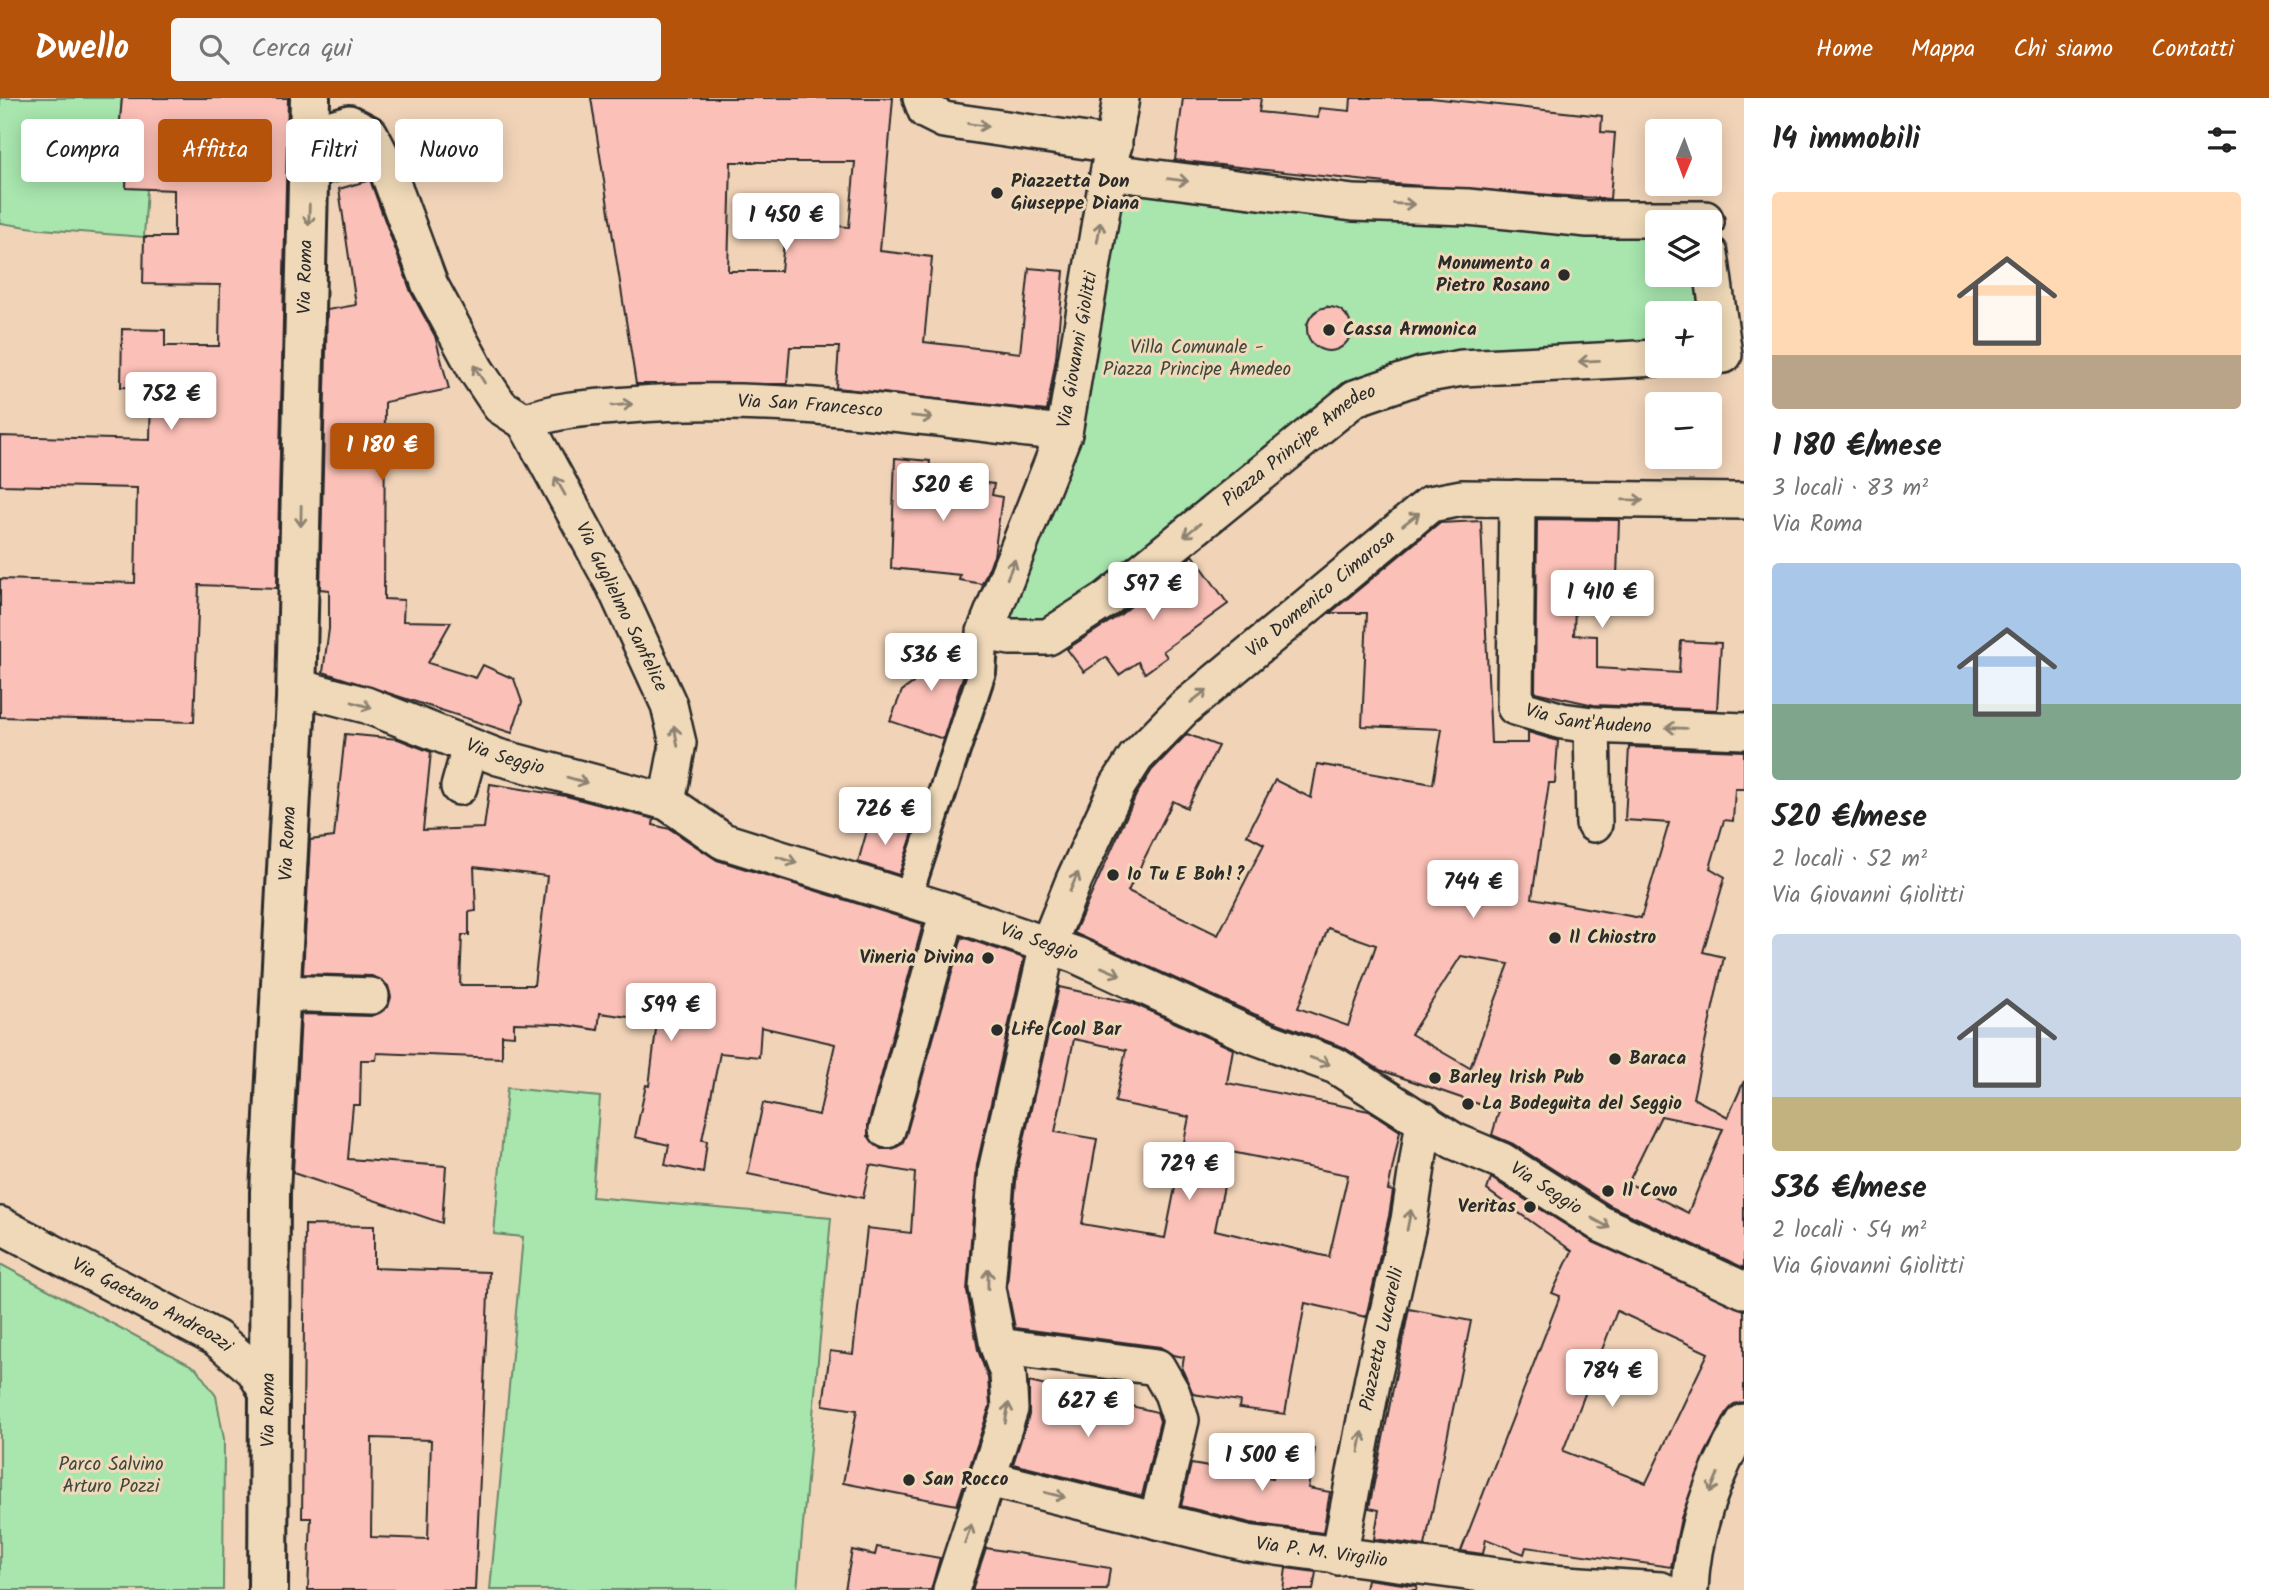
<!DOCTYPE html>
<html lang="it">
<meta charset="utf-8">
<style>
body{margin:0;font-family:Kalam,sans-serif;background:#f6f6f6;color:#222;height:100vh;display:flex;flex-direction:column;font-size:26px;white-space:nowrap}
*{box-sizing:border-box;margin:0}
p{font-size:23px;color:#767676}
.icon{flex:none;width:38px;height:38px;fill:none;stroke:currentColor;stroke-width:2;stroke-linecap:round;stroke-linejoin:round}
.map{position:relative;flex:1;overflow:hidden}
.sheet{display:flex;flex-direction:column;background:#fff;width:525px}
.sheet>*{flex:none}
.banner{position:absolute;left:21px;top:21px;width:665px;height:63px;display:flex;gap:14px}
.needle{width:46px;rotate:181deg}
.tools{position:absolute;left:1645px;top:21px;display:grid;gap:14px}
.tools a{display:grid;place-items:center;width:77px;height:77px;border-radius:7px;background:#fff;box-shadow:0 4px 18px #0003;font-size:35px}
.price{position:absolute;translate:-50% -60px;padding:0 16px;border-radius:7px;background:#fff;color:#222;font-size:23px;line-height:46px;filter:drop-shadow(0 2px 4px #0008)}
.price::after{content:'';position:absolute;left:50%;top:42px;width:21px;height:16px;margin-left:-10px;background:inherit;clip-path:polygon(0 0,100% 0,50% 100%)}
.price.on{background:#b45309;color:#fff}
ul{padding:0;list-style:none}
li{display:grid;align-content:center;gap:14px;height:371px;padding:0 28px}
li span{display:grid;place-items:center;height:217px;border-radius:7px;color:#555}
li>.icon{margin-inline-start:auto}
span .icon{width:126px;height:126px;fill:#fffc;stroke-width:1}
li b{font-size:30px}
h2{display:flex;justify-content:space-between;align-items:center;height:84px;padding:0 28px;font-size:30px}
.chip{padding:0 24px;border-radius:7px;background:#fff;box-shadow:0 4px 18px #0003;font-size:24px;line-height:63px}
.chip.on{background:#b45309;color:#fff}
header{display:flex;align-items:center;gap:42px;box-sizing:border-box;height:98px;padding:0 35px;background:#b45309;color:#fff}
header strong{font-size:33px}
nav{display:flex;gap:38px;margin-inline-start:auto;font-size:24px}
.search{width:490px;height:63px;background:#f6f6f6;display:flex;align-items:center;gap:18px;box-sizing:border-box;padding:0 24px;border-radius:7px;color:#767676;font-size:26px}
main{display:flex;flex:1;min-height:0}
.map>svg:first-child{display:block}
.green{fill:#a8e6ae;stroke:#6a886c;stroke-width:2;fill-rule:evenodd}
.building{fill:#fbc0b7;stroke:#2b2b2b;stroke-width:2;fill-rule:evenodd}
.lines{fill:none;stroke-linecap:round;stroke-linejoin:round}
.pedestrian-casing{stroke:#2b2b2b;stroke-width:32}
.minor-casing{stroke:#2b2b2b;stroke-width:40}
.tertiary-casing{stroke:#2b2b2b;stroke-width:44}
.pedestrian{stroke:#efd9b8;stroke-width:26}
.minor{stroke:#efd9b8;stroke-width:35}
.tertiary{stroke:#efd9b8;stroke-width:38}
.oneway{stroke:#8d8272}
.poi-dot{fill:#2b2b2b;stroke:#efd9b8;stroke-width:2.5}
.labels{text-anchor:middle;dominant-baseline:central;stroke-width:6;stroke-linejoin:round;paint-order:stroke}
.poi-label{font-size:19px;font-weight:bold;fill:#2b2b2b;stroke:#efd9b8;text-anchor:start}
.street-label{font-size:19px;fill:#2b2b2b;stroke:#efd9b8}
.park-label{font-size:19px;fill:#3e473f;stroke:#efd9b8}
</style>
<header>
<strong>Dwello</strong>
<div class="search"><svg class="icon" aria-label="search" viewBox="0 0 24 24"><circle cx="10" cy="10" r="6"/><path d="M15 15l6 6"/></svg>Cerca qui</div>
<nav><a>Home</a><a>Mappa</a><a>Chi siamo</a><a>Contatti</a></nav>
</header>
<main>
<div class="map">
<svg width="1744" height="1492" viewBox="0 0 1744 1492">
<rect width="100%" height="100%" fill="#f1d4b8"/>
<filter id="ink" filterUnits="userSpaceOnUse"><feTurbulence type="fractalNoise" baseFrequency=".0143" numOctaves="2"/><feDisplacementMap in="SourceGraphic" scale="14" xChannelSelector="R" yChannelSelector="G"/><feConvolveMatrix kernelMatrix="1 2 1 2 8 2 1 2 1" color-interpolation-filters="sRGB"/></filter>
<g filter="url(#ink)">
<g class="green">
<path d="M 0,0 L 122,0 L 118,45 L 124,47 L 123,67 L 127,67 L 126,90 L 147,90 L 144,139 L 41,131 L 0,125 Z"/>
<path d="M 344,46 L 360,53 L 367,77 L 331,86 L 327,61 L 331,51 Z"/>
<path d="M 1114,79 L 1657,126 L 1657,177 L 1708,177 L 1710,215 L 1657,215 L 1657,249 L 1429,267 L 1341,289 L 1115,480 L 1037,528 L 1003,520 ZM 1327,208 L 1347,217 L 1351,230 L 1347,244 L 1328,253 L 1314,248 L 1306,227 L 1314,214 Z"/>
<path d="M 507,990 L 600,999 L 592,1099 L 831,1120 L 797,1492 L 490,1492 L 523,1139 L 494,1136 Z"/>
<path d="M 0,1166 L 196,1270 L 216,1298 L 224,1341 L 223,1492 L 0,1492 Z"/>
</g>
<g class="building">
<path d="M 122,0 L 288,0 L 277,490 L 199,487 L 194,624 L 0,619 L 0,481 L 135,485 L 137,390 L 0,387 L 0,338 L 150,342 L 151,290 L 121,289 L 122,231 L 165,232 L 165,248 L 219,248 L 220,187 L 143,186 L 144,139 L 174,139 L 174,92 L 126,90 L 127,67 L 122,67 L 124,47 L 118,46 Z"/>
<path d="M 591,0 L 893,0 L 880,153 L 932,159 L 924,244 L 1020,255 L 1029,170 L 1064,173 L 1056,260 L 1047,313 L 836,290 L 839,249 L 790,249 L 787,286 L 636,286 ZM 731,64 L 855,64 L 849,129 L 806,126 L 784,143 L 781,173 L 728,173 Z"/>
<path d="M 1183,0 L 1261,0 L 1259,14 L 1318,20 L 1319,10 L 1350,13 L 1351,0 L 1431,0 L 1602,18 L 1601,34 L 1615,35 L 1610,101 L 1395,86 L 1175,62 Z"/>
<path d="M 370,82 L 411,194 L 435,238 L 449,291 L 385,304 L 384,501 L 404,502 L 403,523 L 451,524 L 428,565 L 476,580 L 483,567 L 514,581 L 522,604 L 512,635 L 323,574 L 329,531 L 329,492 L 320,491 L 327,212 L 356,207 L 339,91 Z"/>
<circle cx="1329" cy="231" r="22"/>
<path d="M 895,360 L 930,363 L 928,379 L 994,386 L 992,397 L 1002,399 L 994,458 L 982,486 L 959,482 L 960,477 L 891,470 Z"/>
<path d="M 1537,421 L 1619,422 L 1617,478 L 1576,477 L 1574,537 L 1597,538 L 1597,570 L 1679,575 L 1681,543 L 1721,545 L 1717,612 L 1594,607 L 1535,594 Z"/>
<path d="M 1481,423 L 1491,645 L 1528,645 L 1528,634 L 1558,643 L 1555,685 L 1549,685 L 1532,800 L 1641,820 L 1669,725 L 1625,722 L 1629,649 L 1744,653 L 1744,691 L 1735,691 L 1733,723 L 1724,722 L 1710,770 L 1725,779 L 1703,854 L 1724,859 L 1693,1000 L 1728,1019 L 1744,983 L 1744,1170 L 1611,1108 L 1513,1046 L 1492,1037 L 1499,1013 L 1380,972 L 1343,949 L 1254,916 L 1074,835 L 1136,697 L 1152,672 L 1187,636 L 1218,648 L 1187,710 L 1173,703 L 1128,793 L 1218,837 L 1264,746 L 1247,737 L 1275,682 L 1311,700 L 1317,666 L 1433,686 L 1442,631 L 1362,628 L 1367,515 L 1330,515 L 1439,425 ZM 1328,830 L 1376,847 L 1348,928 L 1298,910 ZM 1461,858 L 1509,866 L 1470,970 L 1411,936 ZM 1661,1018 L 1723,1031 L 1688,1115 L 1628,1085 Z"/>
<path d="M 1193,457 L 1228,506 L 1163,553 L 1167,559 L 1145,575 L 1138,564 L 1119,577 L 1106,559 L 1084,574 L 1067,551 L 1120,517 Z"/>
<path d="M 932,542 L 967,566 L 943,641 L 890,623 L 902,593 L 913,585 Z"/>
<path d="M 345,636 L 398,641 L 431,654 L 423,732 L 484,730 L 490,686 L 566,698 L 654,721 L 653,727 L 670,731 L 717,762 L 923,826 L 868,1027 L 868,1038 L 881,1051 L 893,1051 L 902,1046 L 906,1037 L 962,839 L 1024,860 L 977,1067 L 967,1193 L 978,1252 L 988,1280 L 990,1308 L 957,1407 L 843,1385 L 857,1312 L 823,1307 L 830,1253 L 853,1256 L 867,1130 L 911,1135 L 915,1075 L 870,1067 L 863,1100 L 748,1076 L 763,1005 L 819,1017 L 835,946 L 761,929 L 759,959 L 720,955 L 702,1042 L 707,1043 L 703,1075 L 665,1067 L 669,1047 L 635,1039 L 646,987 L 649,988 L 657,923 L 600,915 L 598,932 L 560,926 L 514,925 L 514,938 L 502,937 L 502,960 L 377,955 L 376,962 L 361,962 L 360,1007 L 353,1007 L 348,1061 L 446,1068 L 442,1125 L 293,1075 L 301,916 L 371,918 L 388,909 L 391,899 L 388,888 L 372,878 L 303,876 L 310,742 L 334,739 ZM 474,769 L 547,778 L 534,887 L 460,887 L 462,837 L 469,837 L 469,814 L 476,813 Z"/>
<path d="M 870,722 L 913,735 L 899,777 L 858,764 Z"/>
<path d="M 1059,889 L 1132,905 L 1233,951 L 1227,985 L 1369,1013 L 1400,1033 L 1388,1092 L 1393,1093 L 1389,1118 L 1366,1219 L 1305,1205 L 1285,1316 L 1239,1310 L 1240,1303 L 1193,1296 L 1182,1271 L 1184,1259 L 1173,1257 L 1160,1249 L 1015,1230 L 1007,1189 L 1017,1072 ZM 1074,941 L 1126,952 L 1115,1004 L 1189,1019 L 1165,1140 L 1082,1126 L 1097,1041 L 1055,1034 ZM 1231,1054 L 1348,1077 L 1329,1159 L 1215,1132 Z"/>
<path d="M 1491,1080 L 1593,1144 L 1744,1212 L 1744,1304 L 1734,1306 L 1727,1314 L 1705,1356 L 1681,1420 L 1671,1469 L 1526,1449 L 1524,1456 L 1486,1441 L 1483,1456 L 1461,1453 L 1560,1198 L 1552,1195 L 1572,1153 L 1487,1092 ZM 1617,1213 L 1708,1255 L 1646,1385 L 1563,1353 Z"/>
<path d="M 305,1127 L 374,1128 L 374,1170 L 489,1174 L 475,1492 L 308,1492 L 311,1420 L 302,1420 ZM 372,1340 L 431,1342 L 428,1441 L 371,1439 Z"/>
<path d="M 1409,1211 L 1471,1223 L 1425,1448 L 1374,1441 L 1379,1412 L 1369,1410 Z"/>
<path d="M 1029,1284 L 1157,1314 L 1160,1323 L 1142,1398 L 1013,1366 L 1029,1317 Z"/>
<path d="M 1279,1345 L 1315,1351 L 1308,1390 L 1330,1394 L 1323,1435 L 1251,1425 L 1181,1408 L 1191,1366 L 1273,1380 Z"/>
<path d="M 877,1449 L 940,1460 L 931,1492 L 845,1492 L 852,1452 L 875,1457 Z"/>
<path d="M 986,1450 L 1110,1470 L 1107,1492 L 972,1492 Z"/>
<path d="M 1286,1470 L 1316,1474 L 1313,1492 L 1283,1492 Z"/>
<path d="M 1367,1481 L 1417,1488 L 1416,1492 L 1365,1492 Z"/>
</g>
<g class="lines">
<defs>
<path id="pedestrian" d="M 907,802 L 982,574 L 985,534"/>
<g id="minor">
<path d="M 921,0 L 926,13 L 944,22 L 1114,47"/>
<path id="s1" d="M 1121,0 L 1064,335 L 985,534 L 1010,539 L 1048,539 L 1107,501 L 1355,300 L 1422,277 L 1462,270 L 1657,260"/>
<path d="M 311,36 L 349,25 L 370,36 L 384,63 L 430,187 L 476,272 L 500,308 L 525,324"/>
<path d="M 1110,74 L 1353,105 L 1468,109 L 1588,121 L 1705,121 L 1706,124"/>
<path d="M 1710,156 L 1724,257 L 1710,258"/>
<path id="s2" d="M 1517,400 L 1515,609 L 1562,623 L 1592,627 L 1744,633"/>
<path id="s3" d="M 297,589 L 366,607 L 498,659 L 667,704 L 723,743 L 948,813 L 1076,857 L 1246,935 L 1336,968 L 1454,1043 L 1502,1063 L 1601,1126 L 1744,1192"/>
<path d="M 1592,627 L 1594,726"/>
<path d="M 459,689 L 470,650"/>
<path id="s4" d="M 667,704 L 678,645 L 669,607 L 614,487 L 525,324 C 561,310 590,310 629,307 C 774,295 919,319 1064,335"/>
<path d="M 279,895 L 371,898"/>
<path d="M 887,1032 L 948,813"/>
<path id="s5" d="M 0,1127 L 216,1240 L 254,1272 L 271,1301"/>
<path d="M 998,1248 L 1157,1269 L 1172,1295 L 1181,1322 L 1157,1423"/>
<path id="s6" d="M 989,1381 L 1247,1445 L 1550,1485 L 1661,1492"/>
<path id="s7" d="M 1339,1459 L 1373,1280 L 1409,1122 L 1424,1022"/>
<path id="s8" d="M 951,1492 L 1010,1311 L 1008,1276 L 998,1248 L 987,1190 L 997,1069 L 1048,847 L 1074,782 L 1118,687 L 1136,659 L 1183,611 L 1430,406 L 1462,400 L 1744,403"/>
<path d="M 1690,1492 C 1692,1432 1714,1376 1744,1324"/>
</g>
<g id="tertiary">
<path id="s9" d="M 268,1492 L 270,1094 L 296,601 L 310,0"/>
</g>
</defs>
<use href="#pedestrian" class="pedestrian-casing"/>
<use href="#minor" class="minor-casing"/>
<use href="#tertiary" class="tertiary-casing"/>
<use href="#pedestrian" class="pedestrian"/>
<use href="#minor" class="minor"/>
<use href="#tertiary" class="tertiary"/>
</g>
<defs><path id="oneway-shaft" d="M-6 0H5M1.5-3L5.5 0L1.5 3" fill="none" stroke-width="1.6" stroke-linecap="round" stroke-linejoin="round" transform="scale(1.75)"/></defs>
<g class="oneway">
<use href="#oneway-shaft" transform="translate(978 27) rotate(8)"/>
<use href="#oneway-shaft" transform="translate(1178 82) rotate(7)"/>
<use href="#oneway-shaft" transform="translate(1404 106) rotate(2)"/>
<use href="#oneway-shaft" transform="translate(309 117) rotate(92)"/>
<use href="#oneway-shaft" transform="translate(1099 134) rotate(-80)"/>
<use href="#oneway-shaft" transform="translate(1589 263) rotate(177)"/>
<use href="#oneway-shaft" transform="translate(479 276) rotate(-122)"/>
<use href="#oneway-shaft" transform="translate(622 307) rotate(-5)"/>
<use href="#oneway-shaft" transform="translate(922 319) rotate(6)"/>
<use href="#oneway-shaft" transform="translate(560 388) rotate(-119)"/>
<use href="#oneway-shaft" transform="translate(1633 402) rotate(1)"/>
<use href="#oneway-shaft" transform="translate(301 418) rotate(91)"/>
<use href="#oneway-shaft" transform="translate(1411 421) rotate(-38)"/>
<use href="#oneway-shaft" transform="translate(1192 432) rotate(141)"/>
<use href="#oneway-shaft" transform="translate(1011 471) rotate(-68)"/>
<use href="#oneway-shaft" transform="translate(1199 598) rotate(-38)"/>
<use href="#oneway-shaft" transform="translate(362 607) rotate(17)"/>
<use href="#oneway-shaft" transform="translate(1676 630) rotate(-178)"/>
<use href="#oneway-shaft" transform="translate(676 638) rotate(-100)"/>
<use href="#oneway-shaft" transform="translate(577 682) rotate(16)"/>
<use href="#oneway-shaft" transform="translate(787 762) rotate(17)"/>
<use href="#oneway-shaft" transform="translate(1074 784) rotate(-67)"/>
<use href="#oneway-shaft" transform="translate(1111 873) rotate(23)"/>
<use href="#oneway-shaft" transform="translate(1320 963) rotate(20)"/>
<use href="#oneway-shaft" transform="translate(1409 1122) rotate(-79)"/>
<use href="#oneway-shaft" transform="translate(1601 1125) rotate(29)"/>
<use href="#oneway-shaft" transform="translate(988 1181) rotate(-89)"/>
<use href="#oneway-shaft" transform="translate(1007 1315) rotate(-80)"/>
<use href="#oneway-shaft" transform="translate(1361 1344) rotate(-79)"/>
<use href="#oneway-shaft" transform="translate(1714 1385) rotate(113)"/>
<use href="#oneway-shaft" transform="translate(1055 1397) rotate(14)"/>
<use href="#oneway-shaft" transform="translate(968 1436) rotate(-70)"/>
</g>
</g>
<g class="poi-dot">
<circle cx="997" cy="95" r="7"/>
<circle cx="1564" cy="177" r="7"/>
<circle cx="1329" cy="232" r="7"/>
<circle cx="1113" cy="777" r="7"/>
<circle cx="1555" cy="840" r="7"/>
<circle cx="988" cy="860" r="7"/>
<circle cx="997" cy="932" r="7"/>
<circle cx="1615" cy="961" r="7"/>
<circle cx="1435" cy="980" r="7"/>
<circle cx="1468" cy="1006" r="7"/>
<circle cx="1608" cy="1093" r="7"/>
<circle cx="1530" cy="1109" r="7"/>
<circle cx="909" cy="1382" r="7"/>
</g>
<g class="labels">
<g class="poi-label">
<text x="1011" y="84">Piazzetta Don<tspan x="1011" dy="22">Giuseppe Diana</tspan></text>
<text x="1550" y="166" text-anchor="end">Monumento a<tspan x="1550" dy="22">Pietro Rosano</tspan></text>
<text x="1343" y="232">Cassa Armonica</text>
<text x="1127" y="777">Io Tu E Boh!?</text>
<text x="1569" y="840">Il Chiostro</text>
<text x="974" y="860" text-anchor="end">Vineria Divina</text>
<text x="1011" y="932">Life Cool Bar</text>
<text x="1629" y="961">Baraca</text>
<text x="1449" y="980">Barley Irish Pub</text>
<text x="1482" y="1006">La Bodeguita del Seggio</text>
<text x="1622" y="1093">Il Covo</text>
<text x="1516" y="1109" text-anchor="end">Veritas</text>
<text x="923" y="1382">San Rocco</text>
</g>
<g class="street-label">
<text stroke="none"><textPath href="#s9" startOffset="1314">Via Roma</textPath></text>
<text transform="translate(1078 252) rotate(-80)">Via Giovanni Giolitti</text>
<text stroke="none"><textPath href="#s4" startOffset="704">Via San Francesco</textPath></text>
<text stroke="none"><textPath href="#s1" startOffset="934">Piazza Principe Amedeo</textPath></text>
<text stroke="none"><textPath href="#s8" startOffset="1118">Via Domenico Cimarosa</textPath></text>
<text transform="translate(621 509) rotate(64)">Via Guglielmo Sanfelice</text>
<text stroke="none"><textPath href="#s2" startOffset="284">Via Sant'Audeno</textPath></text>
<text stroke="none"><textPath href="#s3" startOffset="220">Via Seggio</textPath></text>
<text stroke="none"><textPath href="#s9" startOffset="747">Via Roma</textPath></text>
<text stroke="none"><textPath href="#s3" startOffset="788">Via Seggio</textPath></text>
<text stroke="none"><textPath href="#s3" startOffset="1354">Via Seggio</textPath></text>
<text stroke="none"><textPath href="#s5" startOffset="172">Via Gaetano Andreozzi</textPath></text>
<text stroke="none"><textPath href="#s7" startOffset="222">Piazzetta Lucarelli</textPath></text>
<text stroke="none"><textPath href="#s9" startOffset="180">Via Roma</textPath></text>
<text stroke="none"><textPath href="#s6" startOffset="341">Via P. M. Virgilio</textPath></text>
</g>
<g class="park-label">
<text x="1197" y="250">Villa Comunale -<tspan x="1197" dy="22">Piazza Principe Amedeo</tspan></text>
<text x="111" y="1367">Parco Salvino<tspan x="111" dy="22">Arturo Pozzi</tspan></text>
</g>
</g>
</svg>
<div class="tools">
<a><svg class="needle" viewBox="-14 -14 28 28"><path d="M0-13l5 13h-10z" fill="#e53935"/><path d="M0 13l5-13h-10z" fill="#767676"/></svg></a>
<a><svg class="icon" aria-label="layers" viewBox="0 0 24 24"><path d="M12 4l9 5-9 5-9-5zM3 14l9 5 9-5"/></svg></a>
<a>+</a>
<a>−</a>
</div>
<b class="price" style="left:786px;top:155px">1 450 €</b>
<b class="price" style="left:171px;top:334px">752 €</b>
<b class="price on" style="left:382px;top:385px">1 180 €</b>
<b class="price" style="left:943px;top:425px">520 €</b>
<b class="price" style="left:1153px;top:524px">597 €</b>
<b class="price" style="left:1602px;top:532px">1 410 €</b>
<b class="price" style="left:931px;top:595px">536 €</b>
<b class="price" style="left:885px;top:749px">726 €</b>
<b class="price" style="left:1473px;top:822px">744 €</b>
<b class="price" style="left:671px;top:945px">599 €</b>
<b class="price" style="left:1189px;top:1104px">729 €</b>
<b class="price" style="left:1612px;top:1311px">784 €</b>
<b class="price" style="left:1088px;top:1341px">627 €</b>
<b class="price" style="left:1262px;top:1395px">1 500 €</b>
<div class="banner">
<a class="chip">Compra</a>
<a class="chip on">Affitta</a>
<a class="chip">Filtri</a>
<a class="chip">Nuovo</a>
</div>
</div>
<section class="sheet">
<h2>14 immobili<svg class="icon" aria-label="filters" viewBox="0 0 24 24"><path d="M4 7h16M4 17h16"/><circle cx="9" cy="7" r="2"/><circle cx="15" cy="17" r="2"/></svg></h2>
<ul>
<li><span style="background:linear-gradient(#ffd9b3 75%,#b9a48a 0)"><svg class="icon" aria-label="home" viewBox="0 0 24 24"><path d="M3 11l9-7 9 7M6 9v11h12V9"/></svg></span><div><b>1 180 €/mese</b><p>3 locali · 83 m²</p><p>Via Roma</p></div></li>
<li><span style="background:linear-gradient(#a9c7e8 65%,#7fa58c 0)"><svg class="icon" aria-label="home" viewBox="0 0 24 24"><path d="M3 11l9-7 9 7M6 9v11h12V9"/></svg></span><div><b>520 €/mese</b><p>2 locali · 52 m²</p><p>Via Giovanni Giolitti</p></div></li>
<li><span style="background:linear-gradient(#c9d6e8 75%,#c2b280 0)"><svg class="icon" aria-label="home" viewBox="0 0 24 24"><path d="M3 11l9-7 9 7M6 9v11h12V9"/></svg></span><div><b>536 €/mese</b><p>2 locali · 54 m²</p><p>Via Giovanni Giolitti</p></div></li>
</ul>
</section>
</main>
